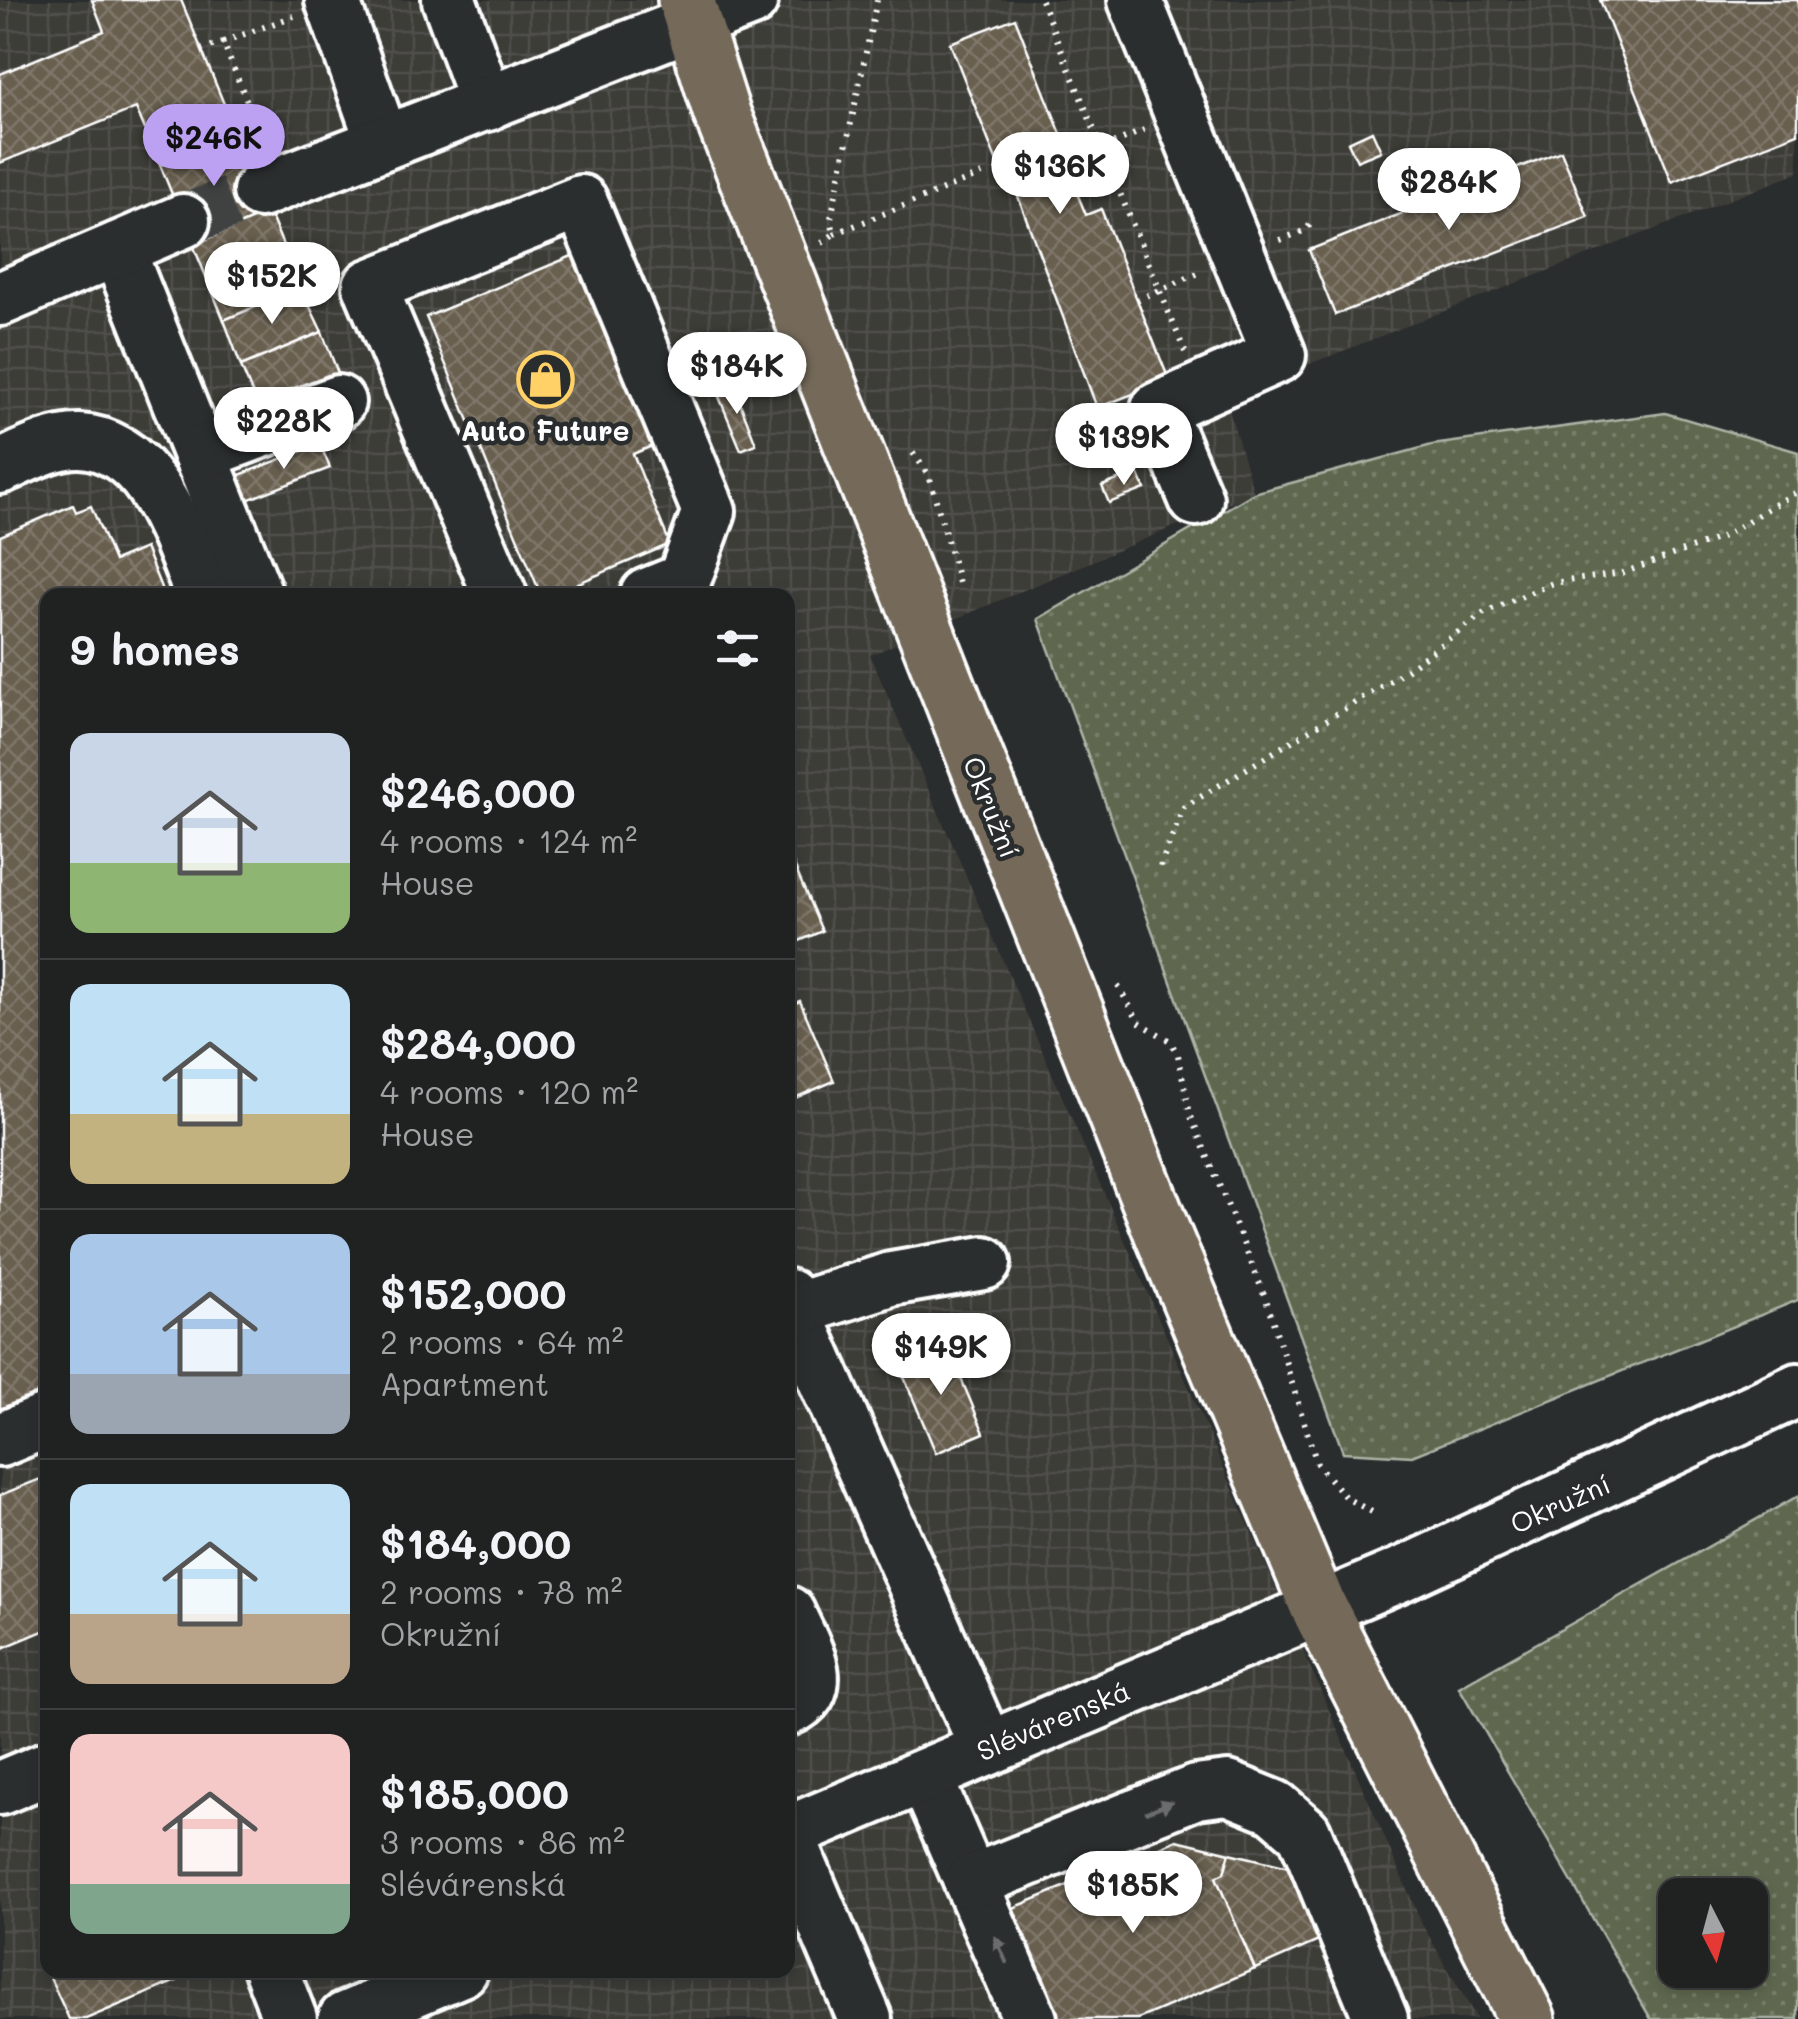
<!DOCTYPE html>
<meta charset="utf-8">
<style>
body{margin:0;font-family:Mali,sans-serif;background:#2d2f2f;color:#f1f3f6;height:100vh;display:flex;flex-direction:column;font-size:38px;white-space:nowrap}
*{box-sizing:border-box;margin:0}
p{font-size:32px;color:#a2a4a5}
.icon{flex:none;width:55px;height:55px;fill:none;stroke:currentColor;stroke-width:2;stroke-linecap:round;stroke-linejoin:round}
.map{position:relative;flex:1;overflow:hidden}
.side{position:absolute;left:40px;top:588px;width:755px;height:1390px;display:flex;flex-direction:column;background:#202222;border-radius:20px;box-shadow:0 5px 15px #0003,0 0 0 2px #3d3f40}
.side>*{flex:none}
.needle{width:65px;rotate:174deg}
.tools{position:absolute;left:1658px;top:1878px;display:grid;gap:20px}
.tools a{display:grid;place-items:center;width:110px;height:110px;border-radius:20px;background:#202222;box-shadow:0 5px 15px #0003,0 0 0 2px #3d3f40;font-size:50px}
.price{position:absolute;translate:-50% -85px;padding:0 22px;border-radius:35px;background:#fff;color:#222;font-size:32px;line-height:65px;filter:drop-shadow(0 2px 5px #0008)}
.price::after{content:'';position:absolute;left:50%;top:60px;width:30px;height:22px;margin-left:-15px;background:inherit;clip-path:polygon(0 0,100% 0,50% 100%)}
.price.on{background:#bca0f2;color:#111}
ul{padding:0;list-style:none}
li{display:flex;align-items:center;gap:30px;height:250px;padding:0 30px}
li+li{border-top:2px solid #3d3f40}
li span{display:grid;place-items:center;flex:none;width:280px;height:200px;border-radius:20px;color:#555}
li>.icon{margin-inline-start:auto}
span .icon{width:120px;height:120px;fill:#fffc;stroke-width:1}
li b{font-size:42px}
h2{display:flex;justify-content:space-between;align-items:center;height:120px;padding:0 30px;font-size:42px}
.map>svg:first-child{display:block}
.industrial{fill:url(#industrial-grid);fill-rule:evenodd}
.grass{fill:url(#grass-dots);stroke:#aeb4a7;stroke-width:2.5;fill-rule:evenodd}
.building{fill:url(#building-cross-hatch);stroke:#fff;stroke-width:2.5}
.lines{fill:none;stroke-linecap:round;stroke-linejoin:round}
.minor-tunnel{stroke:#3f4243;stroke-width:52;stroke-dasharray:52 26;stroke-linecap:butt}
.minor-casing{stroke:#fff;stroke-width:60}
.major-casing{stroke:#fff;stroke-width:62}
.path{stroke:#fff;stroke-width:6;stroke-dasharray:2.5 8;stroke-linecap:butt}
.minor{stroke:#2a2d2e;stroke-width:52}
.major{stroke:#746a5a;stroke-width:55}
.oneway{fill:#6a6c6d}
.labels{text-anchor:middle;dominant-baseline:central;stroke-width:9;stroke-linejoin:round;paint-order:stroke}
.poi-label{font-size:28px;font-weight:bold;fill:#fff;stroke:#2a2d2e}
.street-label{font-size:28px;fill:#fff;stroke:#2a2d2e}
</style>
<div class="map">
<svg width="1798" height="2019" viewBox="0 0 1798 2019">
<defs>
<pattern id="industrial-grid" width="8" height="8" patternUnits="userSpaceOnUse" patternTransform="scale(2.5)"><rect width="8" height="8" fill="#3d3c38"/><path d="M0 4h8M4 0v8" fill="none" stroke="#50504c"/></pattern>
<pattern id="grass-dots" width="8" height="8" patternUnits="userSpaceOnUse" patternTransform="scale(2.5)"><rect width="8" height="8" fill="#5e684f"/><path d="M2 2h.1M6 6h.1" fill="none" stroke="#767f69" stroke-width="1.8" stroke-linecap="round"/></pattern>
<pattern id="building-cross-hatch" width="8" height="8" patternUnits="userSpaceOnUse" patternTransform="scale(2.5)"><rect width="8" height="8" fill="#685f50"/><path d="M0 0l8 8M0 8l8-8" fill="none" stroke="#7f776a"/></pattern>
</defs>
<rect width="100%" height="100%" fill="#2a2d2e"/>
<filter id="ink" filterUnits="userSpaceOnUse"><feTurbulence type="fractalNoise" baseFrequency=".01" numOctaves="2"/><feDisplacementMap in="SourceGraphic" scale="20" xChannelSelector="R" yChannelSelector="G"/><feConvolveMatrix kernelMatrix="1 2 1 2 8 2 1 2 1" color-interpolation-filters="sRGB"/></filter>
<g filter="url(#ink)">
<path class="industrial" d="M 0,0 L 1798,0 L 1798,173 L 1225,397 L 1254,493 L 870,655 L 1423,1926 L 1477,2019 L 0,2019 ZM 48,595 L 788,595 L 788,1970 L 48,1970 Z"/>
<g class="grass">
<path d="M 1665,413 L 1798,452 L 1798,1300 L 1412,1456 L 1343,1452 L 1038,619 L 1254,493 L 1432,445 Z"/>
<path d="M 1798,1496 L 1798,2019 L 1651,2019 L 1459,1687 ZM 1750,1895 L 1750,1970 L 1675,1970 L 1675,1895 Z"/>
</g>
<g class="building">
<path d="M 92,0 L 181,0 L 236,133 L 160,165 L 136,108 L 0,163 L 0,74 L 104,31 Z"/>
<path d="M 1600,0 L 1798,0 L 1798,133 L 1672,182 Z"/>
<path d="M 1015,18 L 1065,144 L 1058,147 L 1086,215 L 1101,209 L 1169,380 L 1097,408 L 1007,167 L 1000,170 L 950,43 Z"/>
<path d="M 1372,131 L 1381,151 L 1357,161 L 1348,142 Z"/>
<path d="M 236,133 L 269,212 L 193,245 L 160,165 Z"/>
<path d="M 1561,151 L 1588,217 L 1335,315 L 1309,250 Z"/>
<path d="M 269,212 L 301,288 L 224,320 L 193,245 Z"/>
<path d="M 584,251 L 664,441 L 633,454 L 670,544 L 576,584 L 577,595 L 541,595 L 426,317 Z"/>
<path d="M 301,288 L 322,332 L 241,366 L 224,320 Z"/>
<path d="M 322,332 L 341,381 L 261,415 L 241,366 Z"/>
<path d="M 733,385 L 756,444 L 741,450 L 717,392 Z"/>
<path d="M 320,444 L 330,468 L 247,500 L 237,476 Z"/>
<path d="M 1138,472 L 1145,489 L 1109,503 L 1102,486 Z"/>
<path d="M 73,505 L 76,512 L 91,506 L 114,561 L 145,548 L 164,595 L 48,595 L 48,1394 L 0,1414 L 0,536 Z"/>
<path d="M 788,851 L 822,931 L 788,946 Z"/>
<path d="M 800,1001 L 834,1081 L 788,1101 L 788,1006 Z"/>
<path d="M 946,1343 L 984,1433 L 936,1453 L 898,1363 Z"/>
<path d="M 48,1476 L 48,1629 L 0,1649 L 0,1495 Z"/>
<path d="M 1177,1840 L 1230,1853 L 1224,1873 L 1216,1877 L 1255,1969 L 1138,2019 L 1052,2019 L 1006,1911 Z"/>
<path d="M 1230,1853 L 1314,1873 L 1339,1932 L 1255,1969 L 1216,1877 L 1224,1873 Z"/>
<path d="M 48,1943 L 48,1970 L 202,1970 L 86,2019 L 69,2019 L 40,1956 L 39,1947 Z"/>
</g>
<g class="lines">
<path class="minor-tunnel" d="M 183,221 L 260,191"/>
<defs>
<g id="minor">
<path d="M 332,0 L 383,143"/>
<path d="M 449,0 L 487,104"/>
<path d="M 1135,0 L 1279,355 L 1158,409 L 1196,499"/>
<path d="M 260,191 L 751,0"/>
<path d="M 118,249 L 256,595"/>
<path d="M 0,299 L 183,221"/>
<path d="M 200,454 L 338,402"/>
<path d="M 0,467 C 23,457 54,440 80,441 C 154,445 178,538 202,595"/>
<path d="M 500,595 L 370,286 L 581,202 L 709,511 L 684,580 L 647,595"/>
<path d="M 788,1296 L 987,1749"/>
<path d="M 788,1312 L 891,1279 L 984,1263"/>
<path d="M 0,1440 L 48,1420"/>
<path d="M 788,1613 C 802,1646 834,1690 788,1709"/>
<path d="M 925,1776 L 1030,2019"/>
<path d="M 0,1788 L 48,1768"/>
<path d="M 788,1833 L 1402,1574 L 1798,1390"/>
<path d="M 788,1837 L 865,2019"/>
<path d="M 971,1882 L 1196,1792 L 1228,1788 L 1275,1807 L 1304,1832 L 1381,2019"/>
<path d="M 271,1970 L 290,2019"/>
<path d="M 345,2019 L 461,1970"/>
</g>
<path id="major" d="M 686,0 L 721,111 L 1164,1237 L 1318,1606 L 1527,2019"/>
</defs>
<use href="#minor" class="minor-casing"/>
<use href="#major" class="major-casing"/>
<g class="path">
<path d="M 1041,0 L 1185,352"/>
<path d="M 223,42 L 294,16"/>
<path d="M 201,50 L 223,42 L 264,144"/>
<path d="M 1065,164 L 1144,130"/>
<path d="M 834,234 L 987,172"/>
<path d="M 1280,240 L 1306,230 L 1313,221"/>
<path d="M 822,243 L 834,234 L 831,218 L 877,0"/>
<path d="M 1137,300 L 1199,273"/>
<path d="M 913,453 L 929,475 L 959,583"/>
<path d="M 1160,867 L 1184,807 L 1395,678 L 1487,611 L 1553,583 L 1623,573 L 1721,537 L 1798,491"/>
<path d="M 1118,986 L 1139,1022 L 1170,1041 L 1178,1055 L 1190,1114 L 1266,1299 L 1317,1464 L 1346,1498 L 1374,1513"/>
</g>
<use href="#minor" class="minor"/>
<use href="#major" class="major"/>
</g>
<defs><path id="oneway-solid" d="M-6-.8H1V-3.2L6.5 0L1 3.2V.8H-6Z" transform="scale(2.5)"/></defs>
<g class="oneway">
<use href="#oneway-solid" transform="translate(1159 1807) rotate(-22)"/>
<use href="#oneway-solid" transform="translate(1001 1950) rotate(-113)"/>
</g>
</g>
<defs>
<symbol id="shop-ring" viewBox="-11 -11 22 22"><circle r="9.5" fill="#2a2d2e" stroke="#ffd166" stroke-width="1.5"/><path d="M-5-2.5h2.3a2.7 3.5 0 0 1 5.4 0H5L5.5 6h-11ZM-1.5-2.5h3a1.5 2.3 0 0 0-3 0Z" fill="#ffd166"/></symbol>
</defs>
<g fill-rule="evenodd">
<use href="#shop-ring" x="514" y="348" width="63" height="63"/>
</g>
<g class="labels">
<g class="poi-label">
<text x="545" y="430">Auto Future</text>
</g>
<g class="street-label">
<text transform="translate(992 807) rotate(68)">Okružní</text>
<text transform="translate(1560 1503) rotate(-24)">Okružní</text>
<text transform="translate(1053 1720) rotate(-23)">Slévárenská</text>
</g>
</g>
</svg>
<div class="tools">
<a><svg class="needle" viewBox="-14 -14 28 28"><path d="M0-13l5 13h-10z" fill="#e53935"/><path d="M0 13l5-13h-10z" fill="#a2a4a5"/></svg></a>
</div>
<b class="price on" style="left:214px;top:189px">$246K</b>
<b class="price" style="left:1060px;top:217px">$136K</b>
<b class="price" style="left:1449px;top:233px">$284K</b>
<b class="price" style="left:272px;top:327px">$152K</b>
<b class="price" style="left:737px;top:417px">$184K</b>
<b class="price" style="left:284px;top:472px">$228K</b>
<b class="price" style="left:1124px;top:488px">$139K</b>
<b class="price" style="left:941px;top:1398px">$149K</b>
<b class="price" style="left:1133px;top:1936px">$185K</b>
<section class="side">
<h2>9 homes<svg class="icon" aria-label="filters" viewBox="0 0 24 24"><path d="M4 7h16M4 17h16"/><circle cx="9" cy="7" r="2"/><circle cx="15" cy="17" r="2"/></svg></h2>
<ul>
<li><span style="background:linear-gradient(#c9d6e8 65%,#8fb573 0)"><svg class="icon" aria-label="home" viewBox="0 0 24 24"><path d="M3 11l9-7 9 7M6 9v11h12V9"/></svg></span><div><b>$246,000</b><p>4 rooms · 124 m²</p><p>House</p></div></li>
<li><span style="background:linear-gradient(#bfe0f5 65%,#c2b280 0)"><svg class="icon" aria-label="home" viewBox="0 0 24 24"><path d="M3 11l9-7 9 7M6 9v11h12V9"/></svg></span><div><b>$284,000</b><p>4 rooms · 120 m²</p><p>House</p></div></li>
<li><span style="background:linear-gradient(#a9c7e8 70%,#9aa5b1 0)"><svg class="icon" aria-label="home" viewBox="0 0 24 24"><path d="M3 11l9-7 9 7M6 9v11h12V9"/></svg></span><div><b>$152,000</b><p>2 rooms · 64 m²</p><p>Apartment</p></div></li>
<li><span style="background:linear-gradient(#bfe0f5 65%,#b9a48a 0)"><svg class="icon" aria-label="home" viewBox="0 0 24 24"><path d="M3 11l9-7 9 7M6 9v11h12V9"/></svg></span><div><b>$184,000</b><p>2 rooms · 78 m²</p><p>Okružní</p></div></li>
<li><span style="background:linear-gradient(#f6c9c9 75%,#7fa58c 0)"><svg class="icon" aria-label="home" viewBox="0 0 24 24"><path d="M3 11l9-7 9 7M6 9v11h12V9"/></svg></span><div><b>$185,000</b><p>3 rooms · 86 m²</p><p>Slévárenská</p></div></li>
</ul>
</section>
</div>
